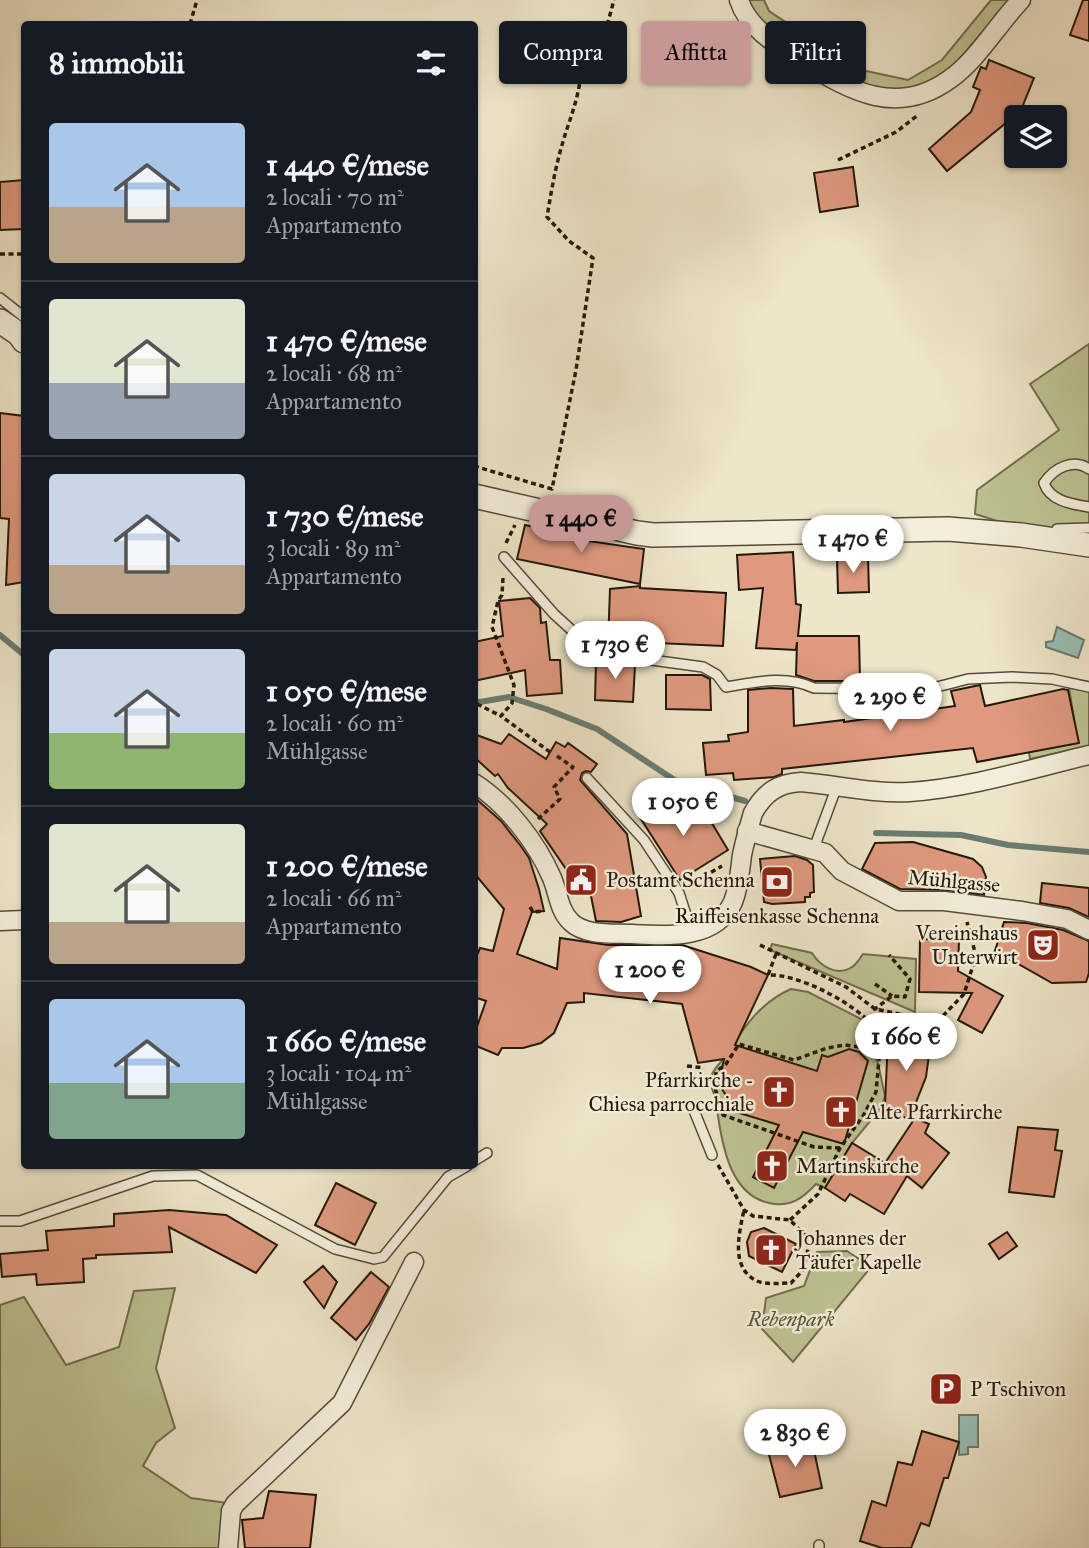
<!DOCTYPE html>
<html lang="it">
<meta charset="utf-8">
<style>
body{margin:0;font-family:"IM FELL Great Primer",serif;background:#242831;color:#f1f3f6;height:100vh;display:flex;flex-direction:column;font-size:26px;white-space:nowrap}
*{box-sizing:border-box;margin:0}
p{font-size:23px;color:#9ea1a6}
.icon{flex:none;width:38px;height:38px;fill:none;stroke:currentColor;stroke-width:2;stroke-linecap:round;stroke-linejoin:round}
.map{position:relative;flex:1;overflow:hidden}
.side{position:absolute;left:21px;top:21px;width:457px;height:1148px;display:flex;flex-direction:column;background:#171b24;border-radius:7px;box-shadow:0 2px 5px #0004}
.side>*{flex:none}
.hud{position:absolute;left:499px;top:21px;width:485px;height:63px;display:flex;gap:14px}
.tools{position:absolute;left:1004px;top:105px;display:grid;gap:14px}
.tools a{display:grid;place-items:center;width:63px;height:63px;border-radius:7px;background:#171b24;box-shadow:0 2px 5px #0004;font-size:35px}
.price{position:absolute;translate:-50% -60px;padding:0 16px;border-radius:24px;background:#fff;color:#222;font-size:23px;line-height:46px;filter:drop-shadow(0 2px 4px #0008)}
.price::after{content:'';position:absolute;left:50%;top:42px;width:21px;height:16px;margin-left:-10px;background:inherit;clip-path:polygon(0 0,100% 0,50% 100%)}
.price.selected{background:#c59692;color:#111}
ul{padding:0;list-style:none}
li{display:flex;align-items:center;gap:21px;height:175px;padding:0 28px}
li+li{border-top:2px solid #363941}
li span{display:grid;place-items:center;flex:none;width:196px;height:140px;border-radius:7px;color:#555}
li>.icon{margin-inline-start:auto}
span .icon{width:84px;height:84px;fill:#fffc;stroke-width:1}
li b{font-size:30px}
h2{display:flex;justify-content:space-between;align-items:center;height:84px;padding:0 28px;font-size:30px}
.tag{padding:0 24px;border-radius:7px;background:#171b24;box-shadow:0 2px 5px #0004;font-size:24px;line-height:63px}
.tag.selected{background:#c59692;color:#111}
.map>svg:first-child{display:block}
.green{fill:#bec393;stroke:#716d4f;stroke-width:2}
.water{fill:#99c0b6;stroke:#6a7c72;stroke-width:2}
.lines{fill:none;stroke-linecap:round;stroke-linejoin:round}
.stream{stroke:#6a7c72;stroke-width:6}
.building{fill:#df997e;stroke:#24170b;stroke-width:2}
.service-casing{stroke:#564b3a;stroke-width:12}
.minor-casing{stroke:#564b3a;stroke-width:21}
.tertiary-casing{stroke:#564b3a;stroke-width:26}
.path{stroke:#24170b;stroke-width:3.5;stroke-dasharray:5 3.5;stroke-linecap:butt}
.service{stroke:#f4efdc;stroke-width:9}
.minor{stroke:#f4efdc;stroke-width:18}
.tertiary{stroke:#f4efdc;stroke-width:23}
.labels{text-anchor:middle;dominant-baseline:central;stroke-width:5;stroke-linejoin:round;paint-order:stroke}
.poi-label{font-size:21px;fill:#24170b;stroke:#f4efdc;text-anchor:start}
.street-label{font-size:21px;fill:#24170b;stroke:#f4efdc}
.park-label{font-size:21px;font-style:italic;fill:#5a533b;stroke:#f4efdc}
</style>
<div class="map">
<svg width="1089" height="1548" viewBox="0 0 1089 1548">
<rect width="100%" height="100%" fill="#eee6c9"/>
<filter id="stains"><feTurbulence type="fractalNoise" baseFrequency=".00286" numOctaves="4"/><feColorMatrix values="0 0 0 0 .2 0 0 0 0 .09 0 0 0 0 .02 0 0 0 .5 -.17"/></filter>
<radialGradient id="worn" r=".72"><stop offset=".6" stop-color="#630" stop-opacity="0"/><stop offset="1" stop-color="#630" stop-opacity=".3"/></radialGradient>
<g class="green">
<path d="M 744,0 L 764,0 L 769,11 L 857,69 L 908,80 L 942,60 L 991,0 L 1010,0 L 950,70 L 931,84 L 907,91 L 886,92 L 860,85 L 758,19 Z"/>
<path d="M 1089,344 L 1089,534 L 1010,525 L 975,514 L 977,490 L 1059,430 L 1030,384 Z"/>
<path d="M 1069,688 L 1089,691 L 1089,746 L 1030,759 L 1029,752 L 1078,743 Z"/>
<path d="M 772,944 L 812,953 C 820,966 837,977 852,967 C 856,965 860,958 863,954 L 916,959 L 915,1012 L 770,950 Z"/>
<path d="M 791,989 L 808,992 L 863,1020 L 868,1043 L 878,1063 L 885,1096 L 881,1108 L 852,1143 L 825,1188 L 816,1184 C 803,1198 790,1208 769,1203 C 732,1195 723,1150 718,1116 C 717,1111 717,1105 716,1100 C 713,1092 711,1087 710,1079 C 713,1069 720,1064 725,1056 C 744,1028 759,1003 791,989 Z"/>
<path d="M 847,1251 L 871,1267 L 793,1362 L 762,1329 L 766,1298 L 804,1286 L 817,1252 Z"/>
<path d="M 175,1288 L 156,1368 L 175,1428 L 156,1443 L 143,1466 L 191,1498 L 235,1504 L 228,1548 L 0,1548 L 0,1305 L 24,1297 L 66,1365 L 119,1347 L 134,1291 Z"/>
</g>
<g class="water">
<path d="M 1057,627 L 1084,640 L 1078,658 L 1046,647 L 1046,642 L 1053,641 Z"/>
<path d="M 959,1415 L 978,1415 L 978,1447 L 968,1447 L 968,1454 L 959,1455 Z"/>
</g>
<g class="lines">
<g class="stream">
<path d="M 0,635 L 24,655"/>
<path d="M 474,703 L 509,697 L 546,709 L 597,729 L 676,781 L 745,801"/>
<path d="M 876,833 L 961,835 L 1008,845 L 1089,852"/>
</g>
</g>
<g class="building">
<path d="M 1083,0 L 1089,0 L 1089,41 L 1070,35 Z"/>
<path d="M 989,60 L 1034,78 L 1017,120 L 1012,118 L 947,171 L 929,149 L 971,112 L 980,90 L 973,87 L 981,67 L 986,69 Z"/>
<path d="M 853,167 L 858,206 L 820,212 L 814,173 Z"/>
<path d="M 24,180 L 24,229 L 0,230 L 0,182 Z"/>
<path d="M 0,413 L 24,416 L 24,582 L 6,585 L 9,519 L 0,518 Z"/>
<path d="M 525,525 L 589,538 L 588,541 L 644,549 L 640,584 L 517,559 Z"/>
<path d="M 793,552 L 796,604 L 801,605 L 798,636 L 859,636 L 860,681 L 814,681 L 796,675 L 797,642 L 796,650 L 756,648 L 763,588 L 739,590 L 737,555 Z"/>
<path d="M 868,557 L 869,592 L 838,593 L 837,558 Z"/>
<path d="M 640,586 L 640,588 L 726,593 L 723,646 L 635,642 L 635,651 L 608,644 L 610,589 Z"/>
<path d="M 530,598 L 540,608 L 541,623 L 546,622 L 550,660 L 560,660 L 562,693 L 527,696 L 525,670 L 474,681 L 474,642 L 503,636 L 499,601 Z"/>
<path d="M 607,659 L 635,665 L 633,702 L 595,700 L 596,662 L 607,662 Z"/>
<path d="M 666,675 L 702,675 L 710,679 L 711,710 L 666,709 Z"/>
<path d="M 980,685 L 985,706 L 1063,689 L 1068,690 L 1079,743 L 977,762 L 973,748 L 782,769 L 782,774 L 774,777 L 734,780 L 733,773 L 706,775 L 703,743 L 729,741 L 728,735 L 748,732 L 748,690 L 771,688 L 793,689 L 794,726 L 844,720 L 844,722 L 955,706 L 951,691 Z"/>
<path d="M 474,734 L 501,744 L 509,734 L 546,759 L 556,742 L 565,747 L 568,743 L 597,764 L 591,772 L 586,771 L 582,773 L 580,780 L 627,834 L 641,916 L 621,922 L 596,921 L 588,881 L 579,888 L 540,831 L 547,824 L 508,788 L 498,774 L 495,776 L 474,757 Z"/>
<path d="M 474,797 L 501,821 L 520,845 L 529,858 L 539,889 L 544,911 L 532,912 L 517,954 L 557,969 L 560,938 L 608,945 L 682,945 L 751,967 L 768,975 L 735,1045 L 817,1071 L 822,1055 L 828,1057 L 849,1049 L 859,1052 L 868,1061 L 844,1144 L 803,1132 L 774,1188 L 753,1177 L 779,1125 L 723,1108 L 727,1097 L 719,1084 L 724,1059 L 698,1063 L 682,1004 L 584,993 L 584,1002 L 567,1003 L 554,1033 L 541,1043 L 523,1048 L 502,1048 L 498,1055 L 474,1045 L 474,1035 L 486,1001 L 474,997 L 474,962 L 480,948 L 493,951 L 504,909 L 474,873 Z"/>
<path d="M 664,798 L 681,822 L 704,810 L 728,850 L 680,880 L 639,816 Z"/>
<path d="M 913,842 L 973,859 L 982,867 L 986,877 L 984,895 L 945,890 L 900,889 L 862,869 L 875,843 Z"/>
<path d="M 795,856 L 807,860 L 813,865 L 814,892 L 810,893 L 810,897 L 805,897 L 805,902 L 772,904 L 764,902 L 760,859 Z"/>
<path d="M 1042,883 L 1089,888 L 1089,917 L 1069,908 L 1040,903 Z"/>
<path d="M 1004,922 L 1027,923 L 1063,930 L 1089,941 L 1089,973 L 1086,982 L 1052,983 L 1015,962 L 994,954 Z"/>
<path d="M 920,939 L 959,940 L 958,971 L 1003,996 L 982,1033 L 958,1020 L 972,993 L 919,992 Z"/>
<path d="M 888,1037 L 931,1040 L 926,1077 L 909,1120 L 885,1105 Z"/>
<path d="M 915,1118 L 929,1124 L 925,1133 L 949,1153 L 922,1188 L 907,1176 L 884,1214 L 850,1194 L 845,1201 L 825,1188 L 852,1143 L 885,1163 Z"/>
<path d="M 1018,1127 L 1058,1130 L 1055,1150 L 1062,1151 L 1054,1197 L 1009,1192 Z"/>
<path d="M 336,1183 L 376,1203 L 355,1245 L 315,1225 Z"/>
<path d="M 169,1210 L 226,1215 L 277,1245 L 256,1273 L 169,1227 L 172,1252 L 96,1255 L 96,1258 L 83,1259 L 84,1282 L 37,1285 L 36,1274 L 2,1277 L 0,1254 L 48,1250 L 46,1231 L 114,1226 L 114,1214 Z"/>
<path d="M 764,1228 L 796,1244 L 782,1272 L 749,1256 L 747,1242 L 751,1232 Z"/>
<path d="M 1007,1232 L 1017,1246 L 999,1259 L 989,1244 Z"/>
<path d="M 323,1266 L 337,1282 L 324,1308 L 304,1282 Z"/>
<path d="M 371,1272 L 389,1287 L 369,1324 L 356,1340 L 331,1318 Z"/>
<path d="M 922,1431 L 959,1442 L 948,1478 L 944,1478 L 929,1526 L 921,1523 L 911,1548 L 882,1548 L 860,1541 L 872,1501 L 886,1506 L 898,1462 L 912,1465 Z"/>
<path d="M 812,1441 L 822,1488 L 780,1497 L 768,1451 Z"/>
<path d="M 269,1491 L 316,1495 L 310,1548 L 245,1548 L 242,1520 L 263,1518 Z"/>
</g>
<g class="lines">
<defs>
<g id="service">
<path d="M 0,298 L 24,317"/>
<path d="M 1089,469 C 1073,458 1054,468 1044,483 C 1050,501 1071,504 1089,507"/>
<path d="M 1057,529 L 1089,528"/>
<path d="M 504,557 L 554,614 L 588,645 L 622,656 L 703,667 L 717,675 L 726,687 C 756,682 786,675 814,688 L 929,689 L 968,679 L 1012,677 L 1052,679 L 1089,687"/>
<path d="M 587,778 L 644,840 L 679,893 L 692,933"/>
<path d="M 816,850 L 817,840 L 837,786"/>
<path d="M 693,1108 L 712,1155"/>
<path d="M 474,1161 L 487,1153"/>
<path d="M 0,1221 L 20,1221 L 153,1176 L 197,1175 L 335,1249 L 374,1259 L 383,1257 L 448,1177 L 467,1166"/>
<path d="M 819,1545 L 819,1548"/>
</g>
<g id="minor">
<path d="M 739,0 C 748,29 779,46 803,61 C 851,92 898,117 950,79 C 978,59 997,25 1021,0"/>
<path d="M 474,783 C 507,804 537,843 552,878 C 558,892 559,911 571,922 C 585,936 614,933 632,934 C 666,936 716,940 733,902 C 739,887 740,870 742,855 C 745,840 749,827 753,813 C 764,793 778,783 801,782 C 837,785 873,794 909,792 C 970,788 1030,769 1089,755"/>
<path d="M 747,831 L 825,853 L 842,871 L 899,901 L 944,901 L 1022,911 L 1067,919 L 1089,930"/>
<path d="M 0,921 L 24,920"/>
<path d="M 228,1548 L 231,1511 L 235,1504 L 342,1403 L 414,1262"/>
</g>
<g id="tertiary">
<path d="M 0,321 L 19,334 L 24,341"/>
<path d="M 474,496 L 637,533 L 653,535 L 948,529 L 1021,535 L 1089,545"/>
</g>
</defs>
<use href="#service" class="service-casing"/>
<use href="#minor" class="minor-casing"/>
<use href="#tertiary" class="tertiary-casing"/>
<g class="path">
<path d="M 190,24 L 197,0"/>
<path d="M 838,160 L 896,132 L 918,115"/>
<path d="M 0,254 L 24,254"/>
<path d="M 474,466 L 552,489 L 576,370 L 593,258 L 569,241 L 547,217 C 551,193 555,169 562,145 C 569,120 580,97 581,69 L 575,65 L 577,58 L 582,55 L 589,58 L 592,64 L 596,66 L 614,0"/>
<path d="M 506,543 L 515,525"/>
<path d="M 503,578 L 502,595 L 498,601 L 492,627 L 514,685 L 512,703 L 501,716 L 550,752"/>
<path d="M 477,704 L 501,716"/>
<path d="M 557,756 L 574,768"/>
<path d="M 538,819 L 560,799 L 554,787 L 573,767"/>
<path d="M 689,885 L 722,866"/>
<path d="M 530,907 L 533,912 L 543,911"/>
<path d="M 760,945 L 846,987 L 875,1009 L 937,1022 L 964,994 L 976,956 L 967,922"/>
<path d="M 776,954 L 768,975 C 796,974 841,997 863,1016 C 870,1021 875,1030 880,1037"/>
<path d="M 875,984 L 892,996"/>
<path d="M 687,1066 L 704,1068"/>
<path d="M 840,1148 L 814,1147 L 723,1115 L 715,1088 L 716,1072 L 726,1064 L 739,1044 L 794,1060 L 827,1048 L 845,1045 L 880,1050"/>
<path d="M 718,1165 L 744,1210 L 753,1216 L 790,1220 L 804,1234 L 808,1249 L 803,1270 L 791,1283 C 781,1283 766,1285 757,1281 C 730,1268 739,1234 744,1210"/>
<path d="M 790,1220 L 818,1194 L 840,1148 L 863,1116 L 876,1092 L 881,1038 L 875,1009 L 892,996 L 905,997 L 910,979 L 889,955"/>
</g>
<use href="#service" class="service"/>
<use href="#minor" class="minor"/>
<use href="#tertiary" class="tertiary"/>
</g>
<defs>
<symbol id="civic-square" viewBox="-11 -11 22 22"><rect x="-9" y="-9" width="18" height="18" rx="4" fill="#8f2418" stroke="#f4efdc"/><path d="M-.6-6.5H3V-4.5H.6V-3L4-1V1h2V6H-6V1h2V-1L-.6-3ZM-1.2 2.5V6h2.4V2.5Z" fill="#fff"/></symbol>
<symbol id="bank-square" viewBox="-11 -11 22 22"><rect x="-9" y="-9" width="18" height="18" rx="4" fill="#8f2418" stroke="#f4efdc"/><path d="M-6-4H6V4H-6ZM0-2.3a2.3 2.3 0 1 0 0 4.6a2.3 2.3 0 1 0 0-4.6Z" fill="#fff"/></symbol>
<symbol id="theatre-square" viewBox="-11 -11 22 22"><rect x="-9" y="-9" width="18" height="18" rx="4" fill="#8f2418" stroke="#f4efdc"/><path d="M-5-5.5Q0-4 5-5.5V0Q5 5 0 6Q-5 5-5 0ZM-3.3-2.5H-1v1.5H-3.3ZM1-2.5H3.3v1.5H1ZM-2.8 1Q0 5.5 2.8 1Z" fill="#fff"/></symbol>
<symbol id="church-square" viewBox="-11 -11 22 22"><rect x="-9" y="-9" width="18" height="18" rx="4" fill="#8f2418" stroke="#f4efdc"/><path d="M-1.2-6h2.4v3.5h3.3v2.4h-3.3V6h-2.4V-.1h-3.3v-2.4h3.3Z" fill="#fff"/></symbol>
<symbol id="parking-square" viewBox="-11 -11 22 22"><rect x="-9" y="-9" width="18" height="18" rx="4" fill="#8f2418" stroke="#f4efdc"/><path d="M-3.5-5.5H1a3.5 3.5 0 0 1 0 7H-1V5.5H-3.5ZM-1-3.4V-.6H.8a1.4 1.4 0 0 0 0-2.8Z" fill="#fff"/></symbol>
</defs>
<g fill-rule="evenodd">
<use href="#civic-square" x="562" y="861" width="38" height="38"/>
<use href="#bank-square" x="758" y="863" width="38" height="38"/>
<use href="#theatre-square" x="1024" y="926" width="38" height="38"/>
<use href="#church-square" x="760" y="1073" width="38" height="38"/>
<use href="#church-square" x="822" y="1093" width="38" height="38"/>
<use href="#church-square" x="753" y="1147" width="38" height="38"/>
<use href="#church-square" x="752" y="1231" width="38" height="38"/>
<use href="#parking-square" x="927" y="1370" width="38" height="38"/>
</g>
<g class="labels">
<g class="poi-label">
<text x="606" y="880">Postamt Schenna</text>
<text x="777" y="916" text-anchor="middle">Raiffeisenkasse Schenna</text>
<text x="1018" y="933" text-anchor="end">Vereinshaus<tspan x="1018" dy="24">Unterwirt</tspan></text>
<text x="754" y="1080" text-anchor="end">Pfarrkirche -<tspan x="754" dy="24">Chiesa parrocchiale</tspan></text>
<text x="866" y="1112">Alte Pfarrkirche</text>
<text x="796" y="1166">Martinskirche</text>
<text x="796" y="1238">Johannes der<tspan x="796" dy="24">Täufer Kapelle</tspan></text>
<text x="970" y="1389">P Tschivon</text>
</g>
<g class="street-label">
<text transform="translate(954 881) rotate(5)">Mühlgasse</text>
</g>
<g class="park-label">
<text x="791" y="1319">Rebenpark</text>
</g>
</g>
<rect width="100%" height="100%" filter="url(#stains)"/>
<rect width="100%" height="100%" fill="url(#worn)"/>
</svg>
<div class="tools">
<a><svg class="icon" aria-label="layers" viewBox="0 0 24 24"><path d="M12 4l9 5-9 5-9-5zM3 14l9 5 9-5"/></svg></a>
</div>
<b class="price selected" style="left:581px;top:555px">1 440 €</b>
<b class="price" style="left:853px;top:575px">1 470 €</b>
<b class="price" style="left:615px;top:681px">1 730 €</b>
<b class="price" style="left:890px;top:733px">2 290 €</b>
<b class="price" style="left:683px;top:838px">1 050 €</b>
<b class="price" style="left:650px;top:1006px">1 200 €</b>
<b class="price" style="left:906px;top:1073px">1 660 €</b>
<b class="price" style="left:795px;top:1469px">2 830 €</b>
<div class="hud">
<a class="tag">Compra</a>
<a class="tag selected">Affitta</a>
<a class="tag">Filtri</a>
</div>
<section class="side">
<h2>8 immobili<svg class="icon" aria-label="filters" viewBox="0 0 24 24"><path d="M4 7h16M4 17h16"/><circle cx="9" cy="7" r="2"/><circle cx="15" cy="17" r="2"/></svg></h2>
<ul>
<li><span style="background:linear-gradient(#a9c7e8 60%,#b9a48a 0)"><svg class="icon" aria-label="home" viewBox="0 0 24 24"><path d="M3 11l9-7 9 7M6 9v11h12V9"/></svg></span><div><b>1 440 €/mese</b><p>2 locali · 70 m²</p><p>Appartamento</p></div></li>
<li><span style="background:linear-gradient(#dfe7d0 60%,#9aa5b1 0)"><svg class="icon" aria-label="home" viewBox="0 0 24 24"><path d="M3 11l9-7 9 7M6 9v11h12V9"/></svg></span><div><b>1 470 €/mese</b><p>2 locali · 68 m²</p><p>Appartamento</p></div></li>
<li><span style="background:linear-gradient(#c9d6e8 65%,#b9a48a 0)"><svg class="icon" aria-label="home" viewBox="0 0 24 24"><path d="M3 11l9-7 9 7M6 9v11h12V9"/></svg></span><div><b>1 730 €/mese</b><p>3 locali · 89 m²</p><p>Appartamento</p></div></li>
<li><span style="background:linear-gradient(#c9d6e8 60%,#8fb573 0)"><svg class="icon" aria-label="home" viewBox="0 0 24 24"><path d="M3 11l9-7 9 7M6 9v11h12V9"/></svg></span><div><b>1 050 €/mese</b><p>2 locali · 60 m²</p><p>Mühlgasse</p></div></li>
<li><span style="background:linear-gradient(#dfe7d0 70%,#b9a48a 0)"><svg class="icon" aria-label="home" viewBox="0 0 24 24"><path d="M3 11l9-7 9 7M6 9v11h12V9"/></svg></span><div><b>1 200 €/mese</b><p>2 locali · 66 m²</p><p>Appartamento</p></div></li>
<li><span style="background:linear-gradient(#a9c7e8 60%,#7fa58c 0)"><svg class="icon" aria-label="home" viewBox="0 0 24 24"><path d="M3 11l9-7 9 7M6 9v11h12V9"/></svg></span><div><b>1 660 €/mese</b><p>3 locali · 104 m²</p><p>Mühlgasse</p></div></li>
</ul>
</section>
</div>
